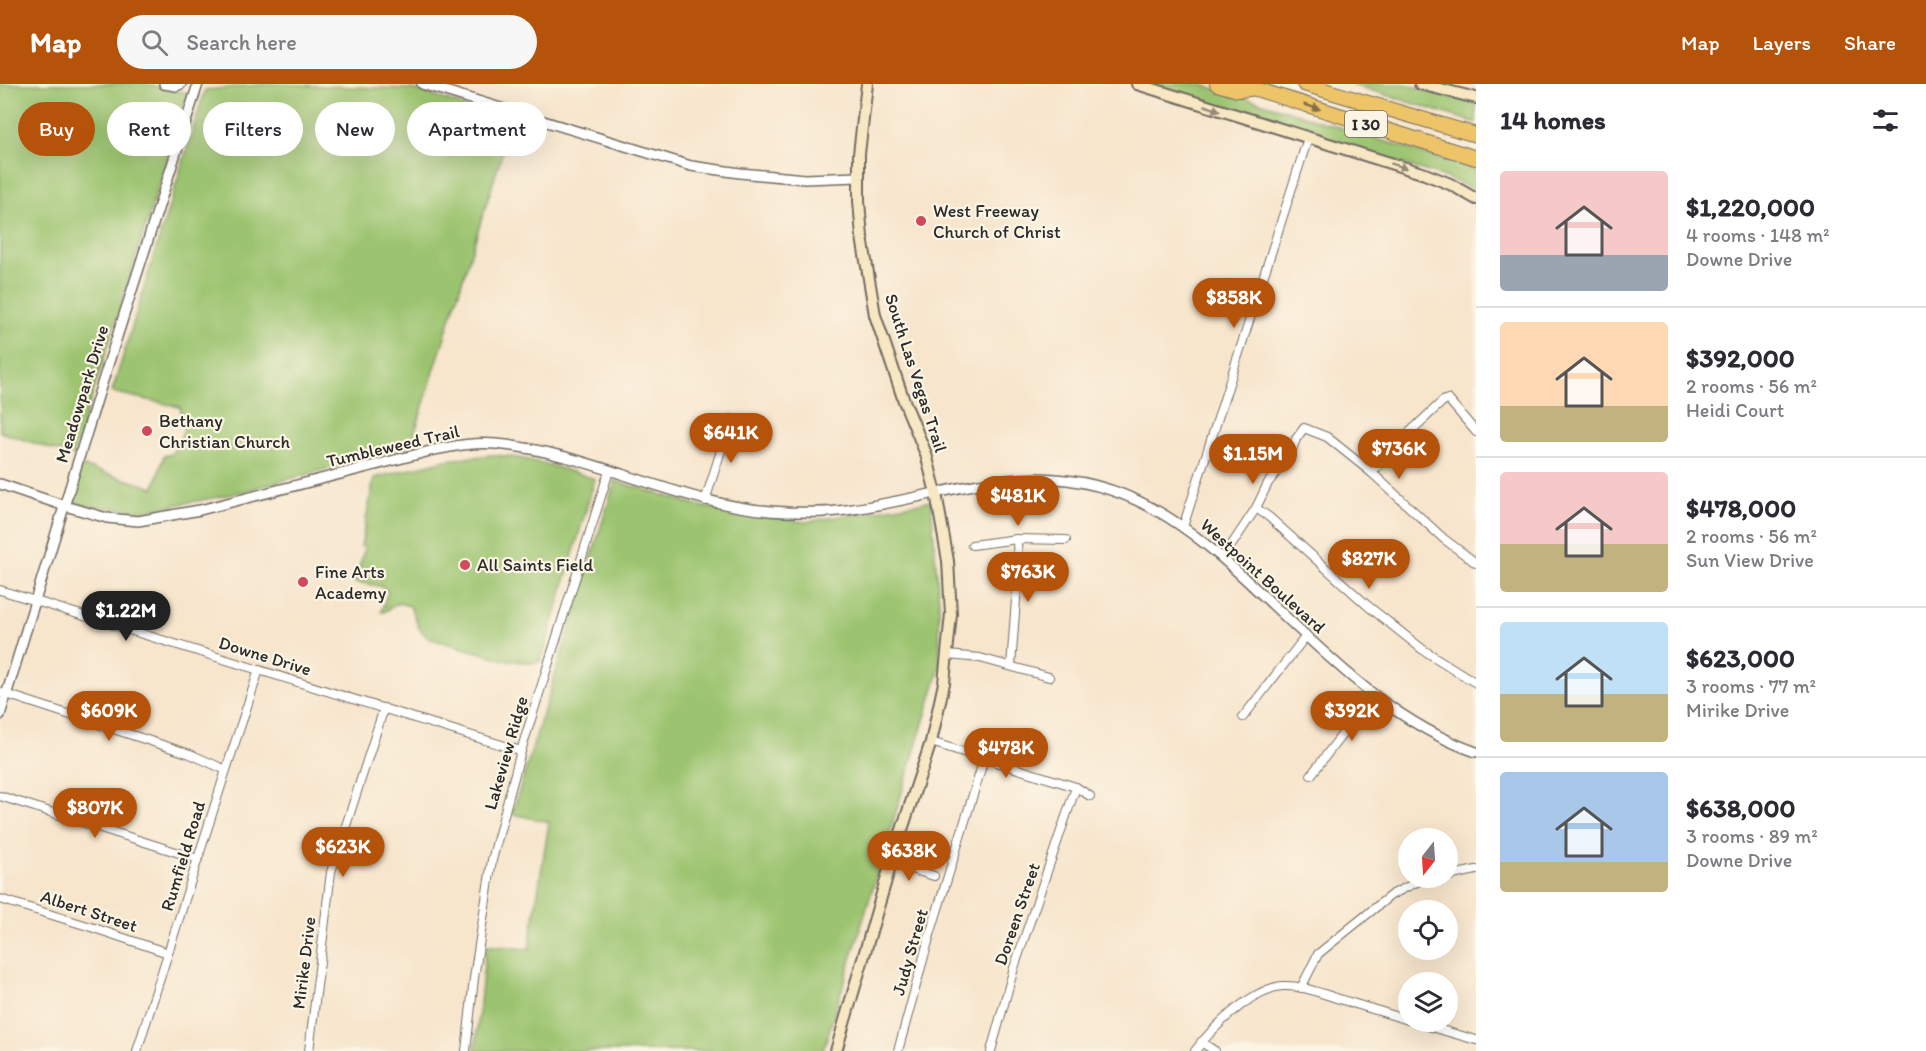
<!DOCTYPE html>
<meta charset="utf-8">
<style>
body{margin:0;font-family:Itim,sans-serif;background:#f7f7f7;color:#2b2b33;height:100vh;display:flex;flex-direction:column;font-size:22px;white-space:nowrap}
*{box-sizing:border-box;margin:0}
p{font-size:20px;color:#7c7c81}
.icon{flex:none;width:33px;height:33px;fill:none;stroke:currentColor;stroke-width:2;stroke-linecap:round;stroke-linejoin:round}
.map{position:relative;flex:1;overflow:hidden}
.side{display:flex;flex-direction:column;background:#fff;width:450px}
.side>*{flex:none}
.top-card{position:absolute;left:18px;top:18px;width:570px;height:54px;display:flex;gap:12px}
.needle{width:39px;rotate:197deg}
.fabs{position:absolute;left:1398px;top:744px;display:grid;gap:12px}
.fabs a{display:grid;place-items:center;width:60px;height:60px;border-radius:50%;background:#fff;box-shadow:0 6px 24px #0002;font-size:30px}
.price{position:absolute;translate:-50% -51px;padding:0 14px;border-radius:21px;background:#b45309;color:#fff;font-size:20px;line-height:39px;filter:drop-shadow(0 2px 3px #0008)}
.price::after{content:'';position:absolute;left:50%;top:36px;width:18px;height:14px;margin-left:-9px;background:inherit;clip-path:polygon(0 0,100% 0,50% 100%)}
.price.on{background:#222;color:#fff}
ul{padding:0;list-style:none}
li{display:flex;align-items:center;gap:18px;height:150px;padding:0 24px}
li+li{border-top:2px solid #e1e1e2}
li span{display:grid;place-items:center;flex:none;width:168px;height:120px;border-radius:6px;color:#555}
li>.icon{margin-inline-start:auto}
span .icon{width:72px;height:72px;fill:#fffc;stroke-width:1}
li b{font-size:26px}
h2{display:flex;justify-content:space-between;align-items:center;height:72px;padding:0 24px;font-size:26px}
.tag{padding:0 21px;border-radius:27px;background:#fff;box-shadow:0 6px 24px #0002;font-size:21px;line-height:54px}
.tag.on{background:#b45309;color:#fff}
header{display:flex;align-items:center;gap:36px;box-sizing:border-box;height:84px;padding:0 30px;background:#b45309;color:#fff}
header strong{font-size:28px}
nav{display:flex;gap:33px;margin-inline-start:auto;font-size:21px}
.search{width:420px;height:54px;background:#f7f7f7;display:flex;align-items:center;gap:15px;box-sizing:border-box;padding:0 21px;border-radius:33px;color:#7c7c81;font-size:22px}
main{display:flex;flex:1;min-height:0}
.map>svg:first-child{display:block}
.green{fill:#9cc470;stroke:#64784e;stroke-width:1.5}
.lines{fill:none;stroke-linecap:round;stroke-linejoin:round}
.minor-casing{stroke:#726c63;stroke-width:10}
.tertiary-casing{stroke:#726c63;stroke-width:12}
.secondary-casing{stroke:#726c63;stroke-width:14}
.motorway-casing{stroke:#726c63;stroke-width:16}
.minor{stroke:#fff;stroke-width:8}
.tertiary{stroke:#fff;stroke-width:9}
.secondary{stroke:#f8e7c3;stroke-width:10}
.motorway{stroke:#eec469;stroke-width:14}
.oneway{fill:#837047}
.oneway2{fill:#928977}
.poi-dot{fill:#d1495b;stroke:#fcf5e5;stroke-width:2}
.labels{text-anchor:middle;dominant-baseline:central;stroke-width:4.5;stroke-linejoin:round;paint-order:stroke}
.shield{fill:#fcf5e5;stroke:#6a6863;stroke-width:1.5}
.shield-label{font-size:16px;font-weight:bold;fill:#2b2b2b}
.poi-label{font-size:18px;fill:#2b2b2b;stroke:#fcf5e5;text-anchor:start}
.street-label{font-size:18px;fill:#2b2b2b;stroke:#fcf5e5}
</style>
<header>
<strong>Map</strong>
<div class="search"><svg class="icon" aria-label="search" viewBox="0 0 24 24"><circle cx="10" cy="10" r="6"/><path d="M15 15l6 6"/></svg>Search here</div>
<nav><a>Map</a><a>Layers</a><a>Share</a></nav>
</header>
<main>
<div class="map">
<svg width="1476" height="967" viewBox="0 0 1476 967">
<rect width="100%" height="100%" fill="#fcf5e5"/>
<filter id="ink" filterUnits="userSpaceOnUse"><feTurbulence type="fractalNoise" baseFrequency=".0167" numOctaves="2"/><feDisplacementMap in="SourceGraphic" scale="12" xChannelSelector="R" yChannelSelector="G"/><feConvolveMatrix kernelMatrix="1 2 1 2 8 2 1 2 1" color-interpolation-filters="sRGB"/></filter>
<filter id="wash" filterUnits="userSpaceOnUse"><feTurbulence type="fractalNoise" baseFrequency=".008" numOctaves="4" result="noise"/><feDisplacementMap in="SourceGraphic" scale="24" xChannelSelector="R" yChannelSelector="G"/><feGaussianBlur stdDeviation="1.35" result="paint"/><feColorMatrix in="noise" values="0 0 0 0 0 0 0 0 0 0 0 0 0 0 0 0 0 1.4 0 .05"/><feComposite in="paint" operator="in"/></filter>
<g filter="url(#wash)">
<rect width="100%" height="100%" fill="#f7e5cc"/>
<g class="green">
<path d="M 0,0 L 145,0 L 188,9 L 73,372 L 0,348 Z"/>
<path d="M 270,0 L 413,5 L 512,38 L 414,351 L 417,361 L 229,411 L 143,427 L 87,422 L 69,415 L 78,381 L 154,404 L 164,372 L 172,370 L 184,346 L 180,323 L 112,308 L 205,6 Z"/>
<path d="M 1149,0 L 1199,0 L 1263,19 L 1476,86 L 1476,106 L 1441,92 Z"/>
<path d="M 1351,0 L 1406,0 L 1442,11 L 1476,18 L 1476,39 Z"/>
<path d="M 492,371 C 528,373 561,384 595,395 L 543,572 L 540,577 L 532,579 L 506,576 L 428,554 L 419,544 L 410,522 L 398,519 L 384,528 L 381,528 L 388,507 L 380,502 L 354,498 L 365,464 L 361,462 L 374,394 L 446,376 Z"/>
<path d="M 615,397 L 704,423 L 805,438 L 931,417 L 939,518 L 940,584 L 823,967 L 475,967 L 486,861 L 529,865 L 549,738 L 512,730 Z"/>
</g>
</g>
<g filter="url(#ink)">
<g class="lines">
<defs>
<g id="minor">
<path d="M 1372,389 L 1397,360 L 1443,317 L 1448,315 L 1476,348"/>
<path d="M 705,417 L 731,335"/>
<path d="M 1256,424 L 1269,433 L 1368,522 L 1422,565 L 1476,599"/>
<path d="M 1183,443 L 1308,54"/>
<path d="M 972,461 L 1017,455 L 1066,456"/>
<path d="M 1223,474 L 1256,424 L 1268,399 L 1290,371 L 1296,355 L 1304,344 L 1327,353 L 1372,389 L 1444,455 L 1476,479"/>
<path d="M 0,506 L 521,667"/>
<path d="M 948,571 L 980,574 L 1049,593"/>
<path d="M 1011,582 L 1018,489 L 1017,455"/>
<path d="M 0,608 L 190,670 L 226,686"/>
<path d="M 1243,633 L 1306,552"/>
<path d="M 931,658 L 1076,703 L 1090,712"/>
<path d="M 1311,691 L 1373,610"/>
<path d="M 0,712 L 198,775"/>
<path d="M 891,779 L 934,792"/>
<path d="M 1448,792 L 1476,786"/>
<path d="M 0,815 L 91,843 L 168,869"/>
<path d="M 1301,904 L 1318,870 L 1391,811 L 1419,797 L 1438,794"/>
<path d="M 1414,938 L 1476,956"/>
<path d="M 1201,958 L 1215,967"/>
<path d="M 137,967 L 226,686 L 259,586"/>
<path d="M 309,967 L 331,788 L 384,624"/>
<path d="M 466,967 L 474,894 L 492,776 L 521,667 L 609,387"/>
<path d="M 898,967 L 929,854 L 984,675"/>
<path d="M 991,967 L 1014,884 L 1076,703"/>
<path d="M 1195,967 C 1212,944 1253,904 1283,902 C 1300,901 1317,908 1333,913 C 1358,921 1383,928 1408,936"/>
</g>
<g id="tertiary">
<path d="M 164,0 L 176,2 L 181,0"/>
<path d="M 422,0 L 691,82 L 740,89 L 805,95 L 858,93"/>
<path d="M 0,400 L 65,422 L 107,434 L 138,437 L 200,426 L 434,366 C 454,362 475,358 496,360 C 596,369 685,425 787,428 C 804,428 821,429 838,427 C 954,414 1038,362 1152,424 C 1191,445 1224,475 1256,505 C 1323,567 1388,637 1476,668"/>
<path d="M 0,631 L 99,309 L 198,0"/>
</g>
<g id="secondary">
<path d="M 1137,0 L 1425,90 L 1450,100 L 1476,115"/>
<path d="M 1420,0 L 1476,14"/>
<path d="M 836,967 L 891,779 L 931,658 L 944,599 L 951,530 L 948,477 L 936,409 L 926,370 L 904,317 L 875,231 L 862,153 L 859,117 L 859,70 L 867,0"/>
</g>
<g id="motorway">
<path d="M 1217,0 L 1238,6 L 1250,5"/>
<path d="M 1240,0 L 1476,74"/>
<path d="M 1304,0 L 1476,51"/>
</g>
</defs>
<use href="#minor" class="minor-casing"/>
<use href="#tertiary" class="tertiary-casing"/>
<use href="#secondary" class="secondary-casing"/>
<use href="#motorway" class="motorway-casing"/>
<use href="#minor" class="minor"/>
<use href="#tertiary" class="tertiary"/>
<use href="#secondary" class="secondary"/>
<use href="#motorway" class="motorway"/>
</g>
<defs><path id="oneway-solid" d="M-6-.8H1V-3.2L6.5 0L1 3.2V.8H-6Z" transform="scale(1.5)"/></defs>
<use class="oneway" href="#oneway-solid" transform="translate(1312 23) rotate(17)"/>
<g class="oneway2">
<use href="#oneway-solid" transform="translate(1212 24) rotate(18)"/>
<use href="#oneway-solid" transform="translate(1399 82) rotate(17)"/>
</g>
</g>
<g class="poi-dot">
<circle cx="921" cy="137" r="6"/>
<circle cx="147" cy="347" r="6"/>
<circle cx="465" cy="481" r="6"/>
<circle cx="303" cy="498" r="6"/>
</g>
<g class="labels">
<rect class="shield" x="1345" y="27" width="42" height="26" rx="4.5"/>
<g class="shield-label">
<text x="1366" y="40">I 30</text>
</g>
<g class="poi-label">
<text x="933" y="127">West Freeway<tspan x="933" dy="21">Church of Christ</tspan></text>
<text x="159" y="337">Bethany<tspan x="159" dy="21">Christian Church</tspan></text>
<text x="477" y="481">All Saints Field</text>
<text x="315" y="488">Fine Arts<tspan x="315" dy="21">Academy</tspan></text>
</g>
<g class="street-label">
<text transform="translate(916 289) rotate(72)">South Las Vegas Trail</text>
<text transform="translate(82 310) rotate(-73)">Meadowpark Drive</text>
<text transform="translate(393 362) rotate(-13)">Tumbleweed Trail</text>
<text transform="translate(1263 492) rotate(42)">Westpoint Boulevard</text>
<text transform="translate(265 572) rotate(17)">Downe Drive</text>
<text transform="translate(506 669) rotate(-74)">Lakeview Ridge</text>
<text transform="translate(183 772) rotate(-73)">Rumfield Road</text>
<text transform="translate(89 827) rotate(18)">Albert Street</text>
<text transform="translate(1017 830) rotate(-71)">Doreen Street</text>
<text transform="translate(910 868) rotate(-74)">Judy Street</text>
<text transform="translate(304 879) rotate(-83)">Mirike Drive</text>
</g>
</g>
</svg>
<div class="fabs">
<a><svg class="needle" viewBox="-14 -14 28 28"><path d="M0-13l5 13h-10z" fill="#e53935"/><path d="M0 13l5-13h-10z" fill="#7c7c81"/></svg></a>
<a><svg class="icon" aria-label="locate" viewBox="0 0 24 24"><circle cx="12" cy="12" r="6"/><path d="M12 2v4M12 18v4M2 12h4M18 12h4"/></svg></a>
<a><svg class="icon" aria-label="layers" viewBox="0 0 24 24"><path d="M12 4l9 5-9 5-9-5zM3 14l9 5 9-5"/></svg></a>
</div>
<b class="price" style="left:1234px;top:245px">$858K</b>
<b class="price" style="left:731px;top:380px">$641K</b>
<b class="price" style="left:1399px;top:396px">$736K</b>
<b class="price" style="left:1253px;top:401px">$1.15M</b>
<b class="price" style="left:1018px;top:443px">$481K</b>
<b class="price" style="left:1369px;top:506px">$827K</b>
<b class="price" style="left:1028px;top:519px">$763K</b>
<b class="price on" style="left:126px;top:558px">$1.22M</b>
<b class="price" style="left:109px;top:658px">$609K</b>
<b class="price" style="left:1352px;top:658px">$392K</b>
<b class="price" style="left:1006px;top:695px">$478K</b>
<b class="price" style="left:95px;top:755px">$807K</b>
<b class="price" style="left:343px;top:794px">$623K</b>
<b class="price" style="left:909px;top:798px">$638K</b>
<div class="top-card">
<a class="tag on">Buy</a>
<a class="tag">Rent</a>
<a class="tag">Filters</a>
<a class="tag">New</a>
<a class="tag">Apartment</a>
</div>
</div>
<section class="side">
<h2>14 homes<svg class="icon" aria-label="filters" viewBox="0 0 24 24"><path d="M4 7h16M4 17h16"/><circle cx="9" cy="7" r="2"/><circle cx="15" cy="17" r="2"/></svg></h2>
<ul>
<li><span style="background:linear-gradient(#f6c9c9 70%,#9aa5b1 0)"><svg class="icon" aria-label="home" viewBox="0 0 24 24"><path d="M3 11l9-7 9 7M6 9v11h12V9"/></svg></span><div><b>$1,220,000</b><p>4 rooms · 148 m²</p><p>Downe Drive</p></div></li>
<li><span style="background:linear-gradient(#ffd9b3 70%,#c2b280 0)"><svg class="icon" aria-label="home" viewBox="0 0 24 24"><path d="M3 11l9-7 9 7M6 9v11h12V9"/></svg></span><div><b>$392,000</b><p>2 rooms · 56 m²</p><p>Heidi Court</p></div></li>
<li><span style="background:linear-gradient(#f6c9c9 60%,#c2b280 0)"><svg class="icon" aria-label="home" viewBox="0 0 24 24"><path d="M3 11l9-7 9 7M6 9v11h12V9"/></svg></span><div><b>$478,000</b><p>2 rooms · 56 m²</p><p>Sun View Drive</p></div></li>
<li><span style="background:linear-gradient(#bfe0f5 60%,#c2b280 0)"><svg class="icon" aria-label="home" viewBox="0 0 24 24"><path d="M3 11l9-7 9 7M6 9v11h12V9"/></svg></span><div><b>$623,000</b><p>3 rooms · 77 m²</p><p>Mirike Drive</p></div></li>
<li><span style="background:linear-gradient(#a9c7e8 75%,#c2b280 0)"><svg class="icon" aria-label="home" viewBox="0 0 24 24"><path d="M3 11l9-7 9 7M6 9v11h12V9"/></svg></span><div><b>$638,000</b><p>3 rooms · 89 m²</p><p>Downe Drive</p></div></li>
</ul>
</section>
</main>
